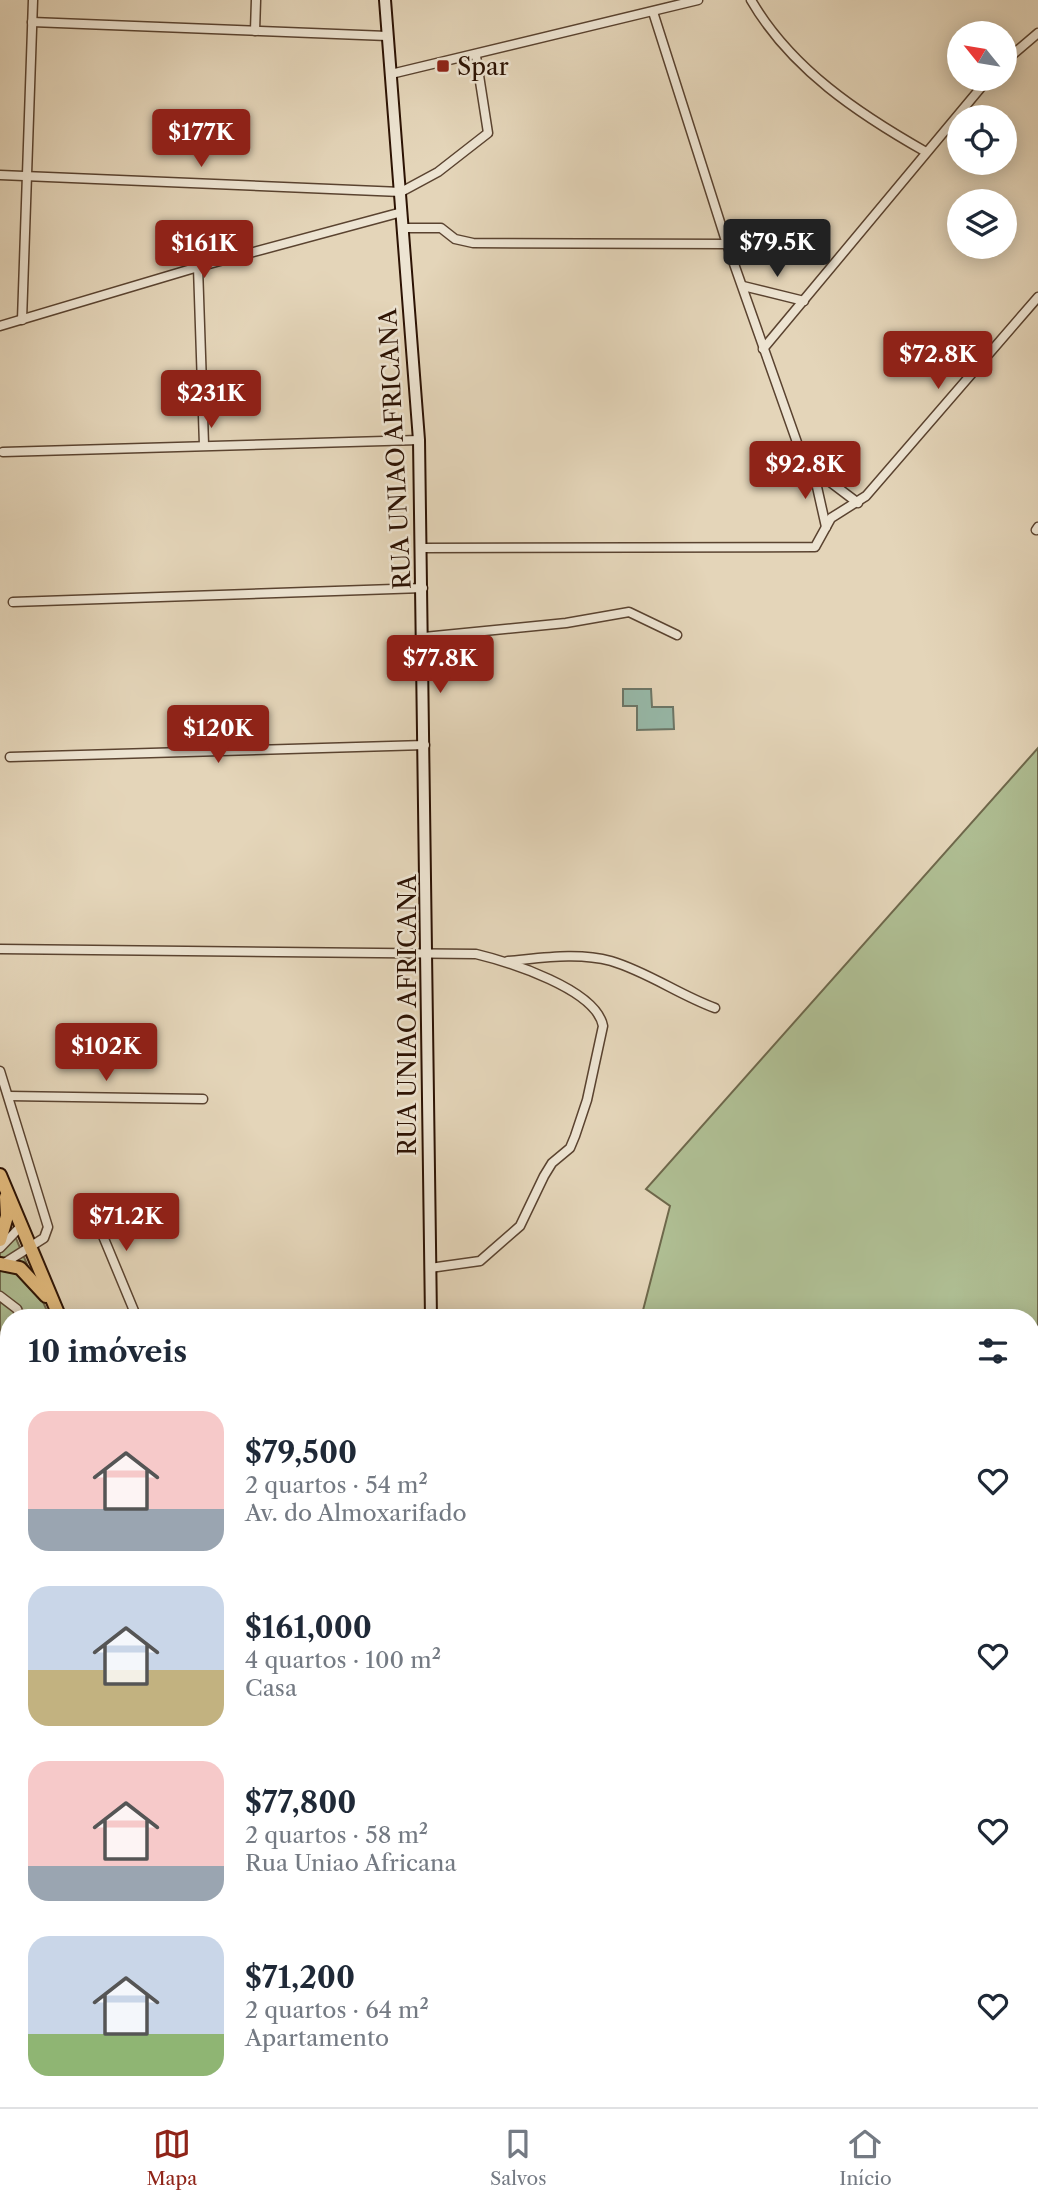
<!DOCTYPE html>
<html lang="pt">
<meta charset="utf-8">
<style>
body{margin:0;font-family:"Libre Caslon Text",serif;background:#f6f6f7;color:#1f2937;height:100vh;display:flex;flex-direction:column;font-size:26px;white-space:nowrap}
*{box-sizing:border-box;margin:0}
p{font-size:23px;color:#747a83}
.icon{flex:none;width:38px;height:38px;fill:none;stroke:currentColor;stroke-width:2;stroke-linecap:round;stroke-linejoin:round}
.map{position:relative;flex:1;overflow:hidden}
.sheet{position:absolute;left:0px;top:1309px;width:1040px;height:798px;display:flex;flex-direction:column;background:#fff;border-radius:28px 28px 0 0;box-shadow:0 4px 18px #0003}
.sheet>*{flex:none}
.needle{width:46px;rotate:300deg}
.fabs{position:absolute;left:947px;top:21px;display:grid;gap:14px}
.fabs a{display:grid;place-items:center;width:70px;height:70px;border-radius:50%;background:#fff;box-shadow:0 4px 18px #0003;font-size:35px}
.price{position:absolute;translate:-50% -60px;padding:0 16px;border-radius:7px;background:#8f2418;color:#fff;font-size:23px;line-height:46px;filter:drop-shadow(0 2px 4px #0008)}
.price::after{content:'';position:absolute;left:50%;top:42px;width:21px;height:16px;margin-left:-10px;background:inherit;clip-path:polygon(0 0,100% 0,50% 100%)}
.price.current{background:#222;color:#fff}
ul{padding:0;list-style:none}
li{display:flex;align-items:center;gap:21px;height:175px;padding:0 28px}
li span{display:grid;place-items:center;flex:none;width:196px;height:140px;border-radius:21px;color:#555}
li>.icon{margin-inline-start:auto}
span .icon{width:84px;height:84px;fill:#fffc;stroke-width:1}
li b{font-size:30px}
h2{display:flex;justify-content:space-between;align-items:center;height:84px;padding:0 28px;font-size:30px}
.tab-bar{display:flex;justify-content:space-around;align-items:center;height:98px;border-top:2px solid #e0e1e3;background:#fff;font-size:19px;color:#747a83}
.tab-bar a{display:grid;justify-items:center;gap:4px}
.tab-bar .current{color:#8f2418}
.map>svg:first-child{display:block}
.green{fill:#afbe93;stroke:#6e684b;stroke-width:2}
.water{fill:#97b9a9;stroke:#6c7667;stroke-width:2}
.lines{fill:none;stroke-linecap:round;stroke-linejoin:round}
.minor-casing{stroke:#5a4330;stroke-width:11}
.secondary-casing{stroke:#2c1203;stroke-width:14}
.primary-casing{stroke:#2c1203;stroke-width:16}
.minor{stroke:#ede4d2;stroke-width:8}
.secondary{stroke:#ede4d2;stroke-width:10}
.primary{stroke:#e2ba7c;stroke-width:12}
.poi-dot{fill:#8f2418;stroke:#ede4d2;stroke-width:2.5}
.labels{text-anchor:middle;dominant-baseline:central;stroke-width:5;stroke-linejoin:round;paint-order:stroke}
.poi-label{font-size:24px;fill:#2c1203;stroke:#ede4d2;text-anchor:start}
.street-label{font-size:24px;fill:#2c1203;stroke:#ede4d2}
</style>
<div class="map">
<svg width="1038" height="2107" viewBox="0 0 1038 2107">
<rect width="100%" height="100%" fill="#e4d5b9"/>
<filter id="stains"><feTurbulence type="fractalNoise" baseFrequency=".00286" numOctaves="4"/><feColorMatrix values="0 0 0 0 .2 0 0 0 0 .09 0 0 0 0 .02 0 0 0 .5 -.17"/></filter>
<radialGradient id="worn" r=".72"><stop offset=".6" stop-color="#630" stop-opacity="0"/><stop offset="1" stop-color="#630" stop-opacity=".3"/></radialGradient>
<g class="green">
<path d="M 1038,748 L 1038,1536 L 1031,1549 L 1031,1318 L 641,1318 L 670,1206 L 646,1189 Z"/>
<path d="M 0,1201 L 50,1318 L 9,1318 L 9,2098 L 382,2098 L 385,2107 L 0,2107 Z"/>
<path d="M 529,2098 L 772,2098 L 766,2107 L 531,2107 Z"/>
</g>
<g class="water">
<path d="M 623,689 L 651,689 L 652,707 L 673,707 L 674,729 L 637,730 L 637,706 L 623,706 Z"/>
<path d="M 1038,1538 L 1038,2107 L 767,2107 L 773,2098 L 1031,2098 L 1031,1551 Z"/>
</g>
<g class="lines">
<defs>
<g id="minor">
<path d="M 751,0 C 791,69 859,114 926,152"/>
<path d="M 653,12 L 727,244 L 799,448 L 813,469 L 858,503"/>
<path d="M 32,22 L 387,36"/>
<path d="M 255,31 L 256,0"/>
<path d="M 1004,62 L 1038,33"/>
<path d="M 391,74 L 698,0"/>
<path d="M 0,175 L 401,192 L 438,172 L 488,133 L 476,56"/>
<path d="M 403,228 L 441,228 L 455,239 L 473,243 L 727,244"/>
<path d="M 198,267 L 204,445"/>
<path d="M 743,286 L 804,301"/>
<path d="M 22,320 L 33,0"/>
<path d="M 0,326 L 198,267 L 402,212"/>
<path d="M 763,349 L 988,79"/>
<path d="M 3,452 L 419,440"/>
<path d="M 813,469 L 826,527"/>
<path d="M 1036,530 L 1038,527"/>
<path d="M 422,548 L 815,547 L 831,518 L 866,496 L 1038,297"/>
<path d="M 13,602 L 423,588"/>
<path d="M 424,637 L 566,623 L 629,612 L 677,635"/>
<path d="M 10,757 L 425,745"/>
<path d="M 0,949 L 476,954 C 509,962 596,989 603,1026 L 587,1100 L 575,1136 L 570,1148 L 552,1163 L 544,1176 L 520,1226 L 480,1261 L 430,1268"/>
<path d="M 508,961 C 542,958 578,952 611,961 C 648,972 679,995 715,1008"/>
<path d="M 0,1071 L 48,1227 L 44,1238 L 3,1264"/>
<path d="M 9,1096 L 203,1099"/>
<path d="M 88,1200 L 137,1318"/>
<path d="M 0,1248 L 22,1225"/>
<path d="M 0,1296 L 17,1309 L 21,1318"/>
<path d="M 0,1394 L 9,1393"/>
<path d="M 0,1516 L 9,1516"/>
<path d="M 0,1582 L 9,1582"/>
<path d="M 0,1688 L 9,1688"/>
<path d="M 0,1756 L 9,1756"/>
<path d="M 0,1871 L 9,1871"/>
<path d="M 0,1994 L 9,1994"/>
<path d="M 0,2097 L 9,2092"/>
<path d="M 390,2098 L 393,2107"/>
<path d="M 40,2107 L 49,2098"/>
</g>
<path id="secondary" d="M 385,0 L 419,440 L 431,1318"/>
<g id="primary">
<path d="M 0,1175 L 60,1318"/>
<path d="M 0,1240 L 7,1216 L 6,1197"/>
<path d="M 1,1264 L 20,1268 L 46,1296"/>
<path d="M 403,2098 L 408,2107"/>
</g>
</defs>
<use href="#minor" class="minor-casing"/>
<use href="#secondary" class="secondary-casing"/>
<use href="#primary" class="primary-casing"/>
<use href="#minor" class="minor"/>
<use href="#secondary" class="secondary"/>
<use href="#primary" class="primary"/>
</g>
<rect class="poi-dot" x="436" y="59" width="14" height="14" rx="3.5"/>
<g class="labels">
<g class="poi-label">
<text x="457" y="66">Spar</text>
</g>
<g class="street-label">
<text transform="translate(395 449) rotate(-93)">RUA UNIAO AFRICANA</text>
<text transform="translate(407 1015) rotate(-90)">RUA UNIAO AFRICANA</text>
</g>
</g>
<rect width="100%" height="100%" filter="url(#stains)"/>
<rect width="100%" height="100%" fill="url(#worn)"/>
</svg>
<div class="fabs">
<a><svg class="needle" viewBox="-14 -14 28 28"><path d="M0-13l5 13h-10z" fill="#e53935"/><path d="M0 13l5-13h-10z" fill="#747a83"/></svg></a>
<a><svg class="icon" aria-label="locate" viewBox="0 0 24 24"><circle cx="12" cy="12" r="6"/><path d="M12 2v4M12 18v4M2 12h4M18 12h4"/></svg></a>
<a><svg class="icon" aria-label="layers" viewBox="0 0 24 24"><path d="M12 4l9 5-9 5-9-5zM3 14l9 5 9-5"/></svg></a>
</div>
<b class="price" style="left:201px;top:169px">$177K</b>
<b class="price current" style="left:777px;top:279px">$79.5K</b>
<b class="price" style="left:204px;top:280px">$161K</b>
<b class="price" style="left:938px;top:391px">$72.8K</b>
<b class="price" style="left:211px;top:430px">$231K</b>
<b class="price" style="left:805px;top:501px">$92.8K</b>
<b class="price" style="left:440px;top:695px">$77.8K</b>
<b class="price" style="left:218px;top:765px">$120K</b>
<b class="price" style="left:106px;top:1083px">$102K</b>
<b class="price" style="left:126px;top:1253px">$71.2K</b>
<section class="sheet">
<h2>10 imóveis<svg class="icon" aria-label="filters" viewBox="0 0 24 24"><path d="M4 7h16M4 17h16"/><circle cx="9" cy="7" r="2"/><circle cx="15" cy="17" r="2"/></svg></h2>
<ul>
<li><span style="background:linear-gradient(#f6c9c9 70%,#9aa5b1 0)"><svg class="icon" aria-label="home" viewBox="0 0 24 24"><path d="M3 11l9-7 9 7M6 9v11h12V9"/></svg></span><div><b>$79,500</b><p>2 quartos · 54 m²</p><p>Av. do Almoxarifado</p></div><svg class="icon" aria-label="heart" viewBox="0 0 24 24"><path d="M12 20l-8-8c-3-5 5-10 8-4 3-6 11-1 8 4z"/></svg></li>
<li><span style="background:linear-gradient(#c9d6e8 60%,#c2b280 0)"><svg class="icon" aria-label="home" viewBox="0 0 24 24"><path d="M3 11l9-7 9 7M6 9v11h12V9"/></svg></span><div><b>$161,000</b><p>4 quartos · 100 m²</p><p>Casa</p></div><svg class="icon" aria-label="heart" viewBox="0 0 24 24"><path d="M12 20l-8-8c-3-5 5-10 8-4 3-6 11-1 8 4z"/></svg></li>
<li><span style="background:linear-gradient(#f6c9c9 75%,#9aa5b1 0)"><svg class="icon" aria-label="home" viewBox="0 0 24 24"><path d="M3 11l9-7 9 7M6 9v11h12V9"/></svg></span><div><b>$77,800</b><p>2 quartos · 58 m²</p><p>Rua Uniao Africana</p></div><svg class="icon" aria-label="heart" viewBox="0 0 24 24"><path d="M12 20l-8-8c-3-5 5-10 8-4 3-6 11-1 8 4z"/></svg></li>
<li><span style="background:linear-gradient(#c9d6e8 70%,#8fb573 0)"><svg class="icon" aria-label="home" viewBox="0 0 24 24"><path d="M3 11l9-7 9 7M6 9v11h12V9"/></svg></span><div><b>$71,200</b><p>2 quartos · 64 m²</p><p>Apartamento</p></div><svg class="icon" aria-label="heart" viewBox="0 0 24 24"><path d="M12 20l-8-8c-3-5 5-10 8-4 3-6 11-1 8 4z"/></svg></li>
</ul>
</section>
</div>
<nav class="tab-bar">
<a class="current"><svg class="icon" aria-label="map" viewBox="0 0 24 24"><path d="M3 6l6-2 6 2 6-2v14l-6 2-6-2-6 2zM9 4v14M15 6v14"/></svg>Mapa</a>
<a><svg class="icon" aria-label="saved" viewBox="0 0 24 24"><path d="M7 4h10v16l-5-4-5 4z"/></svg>Salvos</a>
<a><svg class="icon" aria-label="home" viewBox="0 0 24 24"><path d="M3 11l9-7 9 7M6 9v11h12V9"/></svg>Início</a>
</nav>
